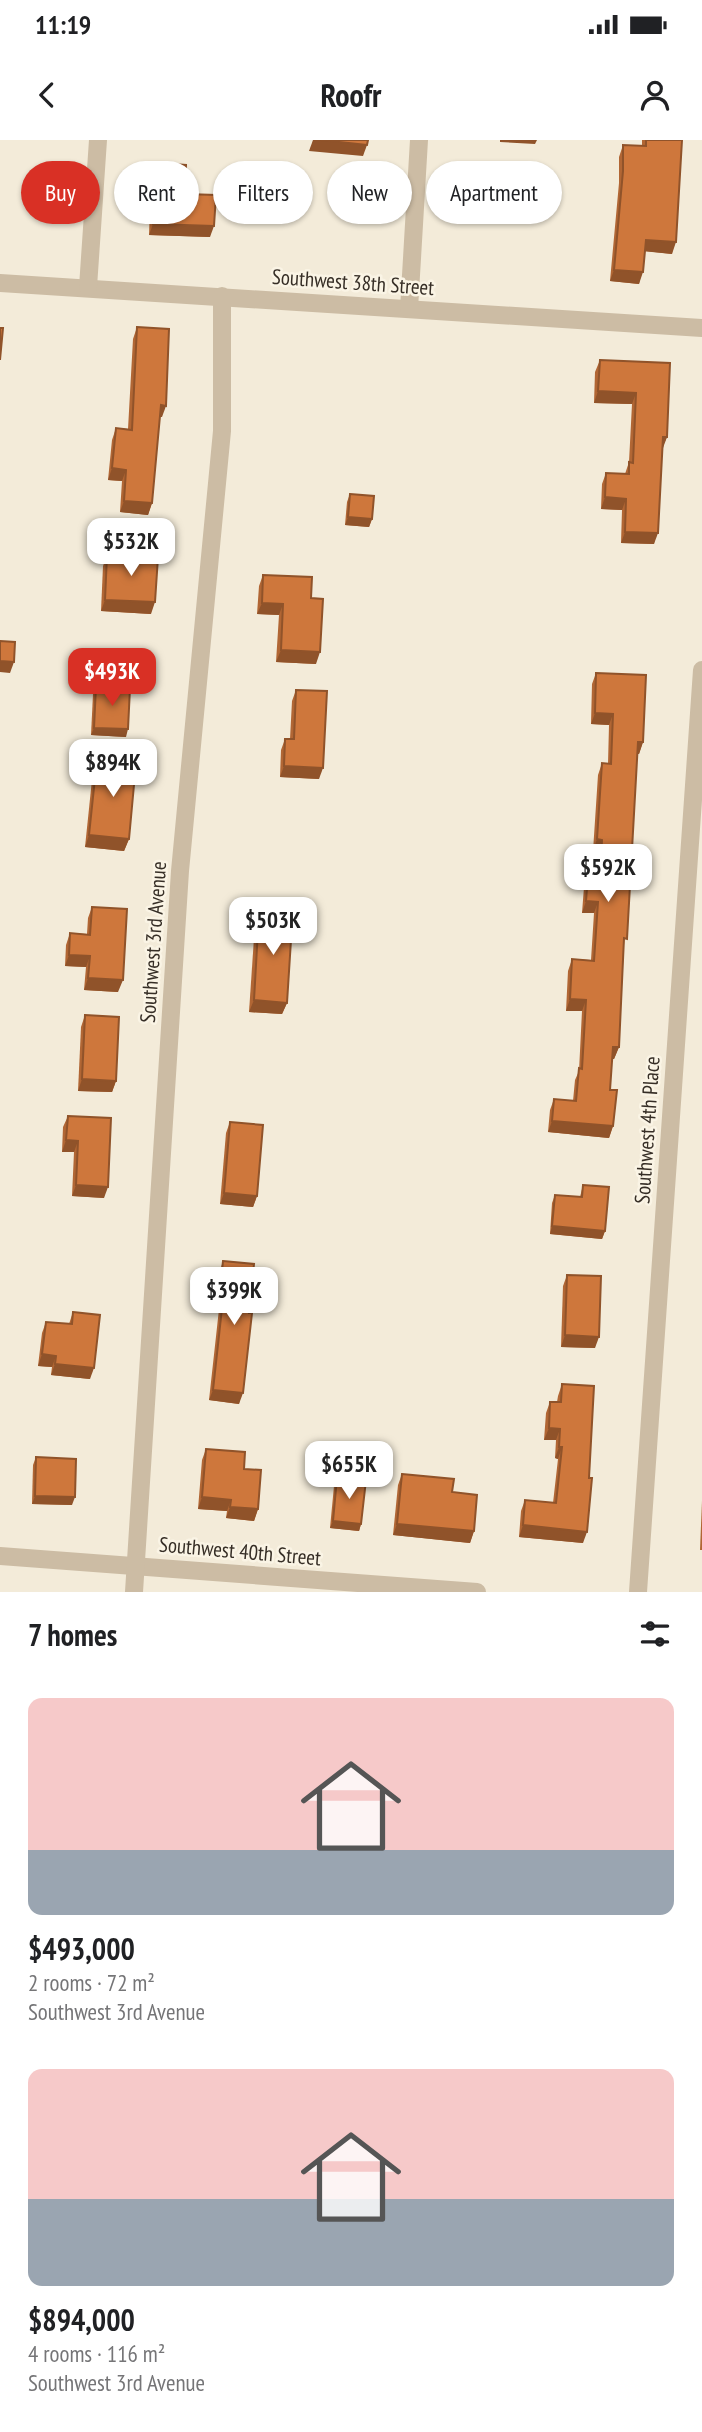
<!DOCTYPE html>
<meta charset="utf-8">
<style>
body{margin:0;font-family:"PT Sans Narrow",sans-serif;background:#f6f6f6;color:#202124;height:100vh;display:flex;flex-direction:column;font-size:26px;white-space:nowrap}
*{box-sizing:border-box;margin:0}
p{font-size:23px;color:#757577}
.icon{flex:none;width:38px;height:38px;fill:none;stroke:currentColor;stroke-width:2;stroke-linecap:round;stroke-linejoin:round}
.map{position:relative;height:1452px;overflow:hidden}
.details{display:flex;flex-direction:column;background:#fff;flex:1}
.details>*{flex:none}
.guide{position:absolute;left:21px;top:21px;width:662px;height:63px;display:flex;gap:14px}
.price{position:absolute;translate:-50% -60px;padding:0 16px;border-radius:14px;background:#fff;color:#222;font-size:23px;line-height:46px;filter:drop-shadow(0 2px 4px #0008)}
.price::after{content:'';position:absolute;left:50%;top:42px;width:21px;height:16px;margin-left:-10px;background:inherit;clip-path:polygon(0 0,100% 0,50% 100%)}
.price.current{background:#d93025;color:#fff}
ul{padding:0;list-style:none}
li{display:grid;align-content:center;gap:14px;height:371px;padding:0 28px}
li span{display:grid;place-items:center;height:217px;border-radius:14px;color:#555}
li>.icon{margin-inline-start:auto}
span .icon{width:126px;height:126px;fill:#fffc;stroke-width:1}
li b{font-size:30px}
h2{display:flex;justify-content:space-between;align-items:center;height:84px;padding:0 28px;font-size:30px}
.chip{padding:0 24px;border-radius:32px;background:#fff;box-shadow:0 2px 5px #0004;font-size:24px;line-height:63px}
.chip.current{background:#d93025;color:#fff}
.status{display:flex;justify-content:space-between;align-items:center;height:49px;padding:0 35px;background:#fff;direction:ltr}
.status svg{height:19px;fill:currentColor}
header{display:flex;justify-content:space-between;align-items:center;height:91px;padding:0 28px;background:#fff;font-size:32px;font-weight:800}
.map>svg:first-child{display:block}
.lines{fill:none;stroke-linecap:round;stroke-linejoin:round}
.minor{stroke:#ccbca4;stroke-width:18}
.wall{fill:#b16634}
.shaded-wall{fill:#90532a}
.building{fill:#ce773c;stroke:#90532a;stroke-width:2}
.labels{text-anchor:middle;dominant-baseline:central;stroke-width:5;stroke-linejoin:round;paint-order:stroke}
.street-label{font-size:21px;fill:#362e26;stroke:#faf4e5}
</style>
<div class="status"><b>11:19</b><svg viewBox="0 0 49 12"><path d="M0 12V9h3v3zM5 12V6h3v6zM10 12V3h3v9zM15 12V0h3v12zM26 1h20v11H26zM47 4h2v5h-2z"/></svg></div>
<header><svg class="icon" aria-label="back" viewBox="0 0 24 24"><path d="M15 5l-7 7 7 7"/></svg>Roofr<svg class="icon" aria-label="person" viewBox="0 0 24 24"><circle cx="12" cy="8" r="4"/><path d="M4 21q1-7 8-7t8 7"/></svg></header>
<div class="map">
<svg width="702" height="1452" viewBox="0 0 702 1452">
<rect width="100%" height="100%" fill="#f3ebd9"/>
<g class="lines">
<g class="minor">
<path d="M 0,143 L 702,188"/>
<path d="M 88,147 L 98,0"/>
<path d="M 409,169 L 419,0"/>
<path d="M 0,1416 L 477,1452"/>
<path d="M 134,1452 L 180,731 L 222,291 L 222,156"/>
<path d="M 638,1452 L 702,530"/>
</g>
</g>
<g class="wall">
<path d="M 642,0 L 682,0 L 672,114 L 645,111 L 639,144 L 610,141 L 619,43 L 619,17 L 623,5 L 642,6 Z"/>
<path d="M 155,23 L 185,54 L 210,97 L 149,95 L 151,35 Z"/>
<path d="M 137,187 L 162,277 L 160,277 L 152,363 L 148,375 L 120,372 L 122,341 L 108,340 L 112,300 L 116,288 L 128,289 L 133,199 Z"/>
<path d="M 600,220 L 670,223 L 667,297 L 662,308 L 654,404 L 621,403 L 622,370 L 601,369 L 602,344 L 606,333 L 625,334 L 629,322 L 632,264 L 594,263 L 595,232 Z"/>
<path d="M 350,354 L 372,379 L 369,387 L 345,385 L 347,362 Z"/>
<path d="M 107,415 L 151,474 L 101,471 L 103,426 Z"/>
<path d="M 263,435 L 311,458 L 316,524 L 276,522 L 279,475 L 257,474 L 259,446 Z"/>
<path d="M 596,533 L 643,602 L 639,614 L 637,614 L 624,805 L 619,907 L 614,919 L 612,919 L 610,950 L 613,986 L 609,998 L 548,992 L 550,970 L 554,959 L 573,961 L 575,940 L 579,931 L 582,871 L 566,871 L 568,831 L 572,819 L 591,820 L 594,773 L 582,773 L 584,747 L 588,736 L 596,736 L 598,711 L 593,711 L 598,635 L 602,623 L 608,624 L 609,585 L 591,584 L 592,544 Z"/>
<path d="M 96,546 L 126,597 L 91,595 L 93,554 Z"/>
<path d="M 296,550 L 319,639 L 280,637 L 281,610 L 285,599 L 290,599 L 292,561 Z"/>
<path d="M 97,619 L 129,699 L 124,711 L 85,707 L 93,630 Z"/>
<path d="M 92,767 L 118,852 L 84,850 L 86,827 L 65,826 L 66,805 L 70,793 L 87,794 L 88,778 Z"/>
<path d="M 259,772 L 287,863 L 282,874 L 249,872 L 255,783 Z"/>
<path d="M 85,875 L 116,941 L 112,952 L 78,951 L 81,887 Z"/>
<path d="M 68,976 L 104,1058 L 72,1056 L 74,1012 L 62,1012 L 63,987 Z"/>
<path d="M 230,982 L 257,1056 L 253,1067 L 220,1064 L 226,993 Z"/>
<path d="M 583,1045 L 605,1091 L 602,1099 L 550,1094 L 552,1063 L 555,1055 L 580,1057 Z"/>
<path d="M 223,1121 L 249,1173 L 239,1264 L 209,1260 L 220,1160 L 217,1160 L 220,1131 Z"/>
<path d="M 567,1135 L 595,1208 L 561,1207 L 563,1146 Z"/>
<path d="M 73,1172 L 90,1239 L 51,1235 L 52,1227 L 38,1226 L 42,1193 L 46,1182 L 69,1184 Z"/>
<path d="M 562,1244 L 583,1403 L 519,1397 L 521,1371 L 525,1360 L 553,1363 L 558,1319 L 555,1318 L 556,1300 L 544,1300 L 546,1273 L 550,1262 L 557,1262 L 558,1256 Z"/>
<path d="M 206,1309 L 244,1329 L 258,1369 L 254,1381 L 226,1378 L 227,1371 L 198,1369 L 202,1320 Z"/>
<path d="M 36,1317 L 72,1365 L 32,1364 L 33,1325 Z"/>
<path d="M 402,1334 L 452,1352 L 474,1391 L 470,1403 L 393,1395 L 398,1345 Z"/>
<path d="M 337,1338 L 361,1384 L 359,1391 L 330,1388 L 334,1346 Z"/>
<path d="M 702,1361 L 702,1410 L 700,1410 Z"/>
</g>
<g class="shaded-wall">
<path d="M 313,0 L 321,0 L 367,5 L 363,16 L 309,11 Z"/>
<path d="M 500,0 L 537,0 L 535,4 L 500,2 Z"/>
<path d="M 153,84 L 214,86 L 210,97 L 149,95 Z"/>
<path d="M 646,100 L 676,102 L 672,114 L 642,111 Z"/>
<path d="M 614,130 L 643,132 L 639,144 L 610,141 Z"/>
<path d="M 598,251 L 636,253 L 632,264 L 594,263 Z"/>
<path d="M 161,265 L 166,266 L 162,277 L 157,277 Z"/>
<path d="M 663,297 L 667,297 L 663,308 L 659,308 Z"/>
<path d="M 112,328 L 126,330 L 122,341 L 108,340 Z"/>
<path d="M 605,357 L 626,359 L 622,370 L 601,369 Z"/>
<path d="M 124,361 L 152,363 L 148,375 L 120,372 Z"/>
<path d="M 348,377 L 372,379 L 369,387 L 345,385 Z"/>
<path d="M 625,392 L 658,393 L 654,404 L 621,403 Z"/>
<path d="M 105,460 L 155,462 L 151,474 L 101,471 Z"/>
<path d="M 262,463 L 283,464 L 279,475 L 257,474 Z"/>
<path d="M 281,510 L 320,512 L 316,524 L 276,522 Z"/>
<path d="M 0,521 L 14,522 L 10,533 L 0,532 Z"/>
<path d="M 595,573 L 613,574 L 609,585 L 591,584 Z"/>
<path d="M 94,588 L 128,589 L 126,597 L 91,595 Z"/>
<path d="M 638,602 L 643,602 L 639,614 L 633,613 Z"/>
<path d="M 284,626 L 323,628 L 319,639 L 280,637 Z"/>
<path d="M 89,695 L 129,699 L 124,711 L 85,707 Z"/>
<path d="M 597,699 L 602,700 L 598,711 L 593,711 Z"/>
<path d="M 586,761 L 598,762 L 594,773 L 582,773 Z"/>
<path d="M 69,815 L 90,816 L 86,827 L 65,826 Z"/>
<path d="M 88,838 L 123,840 L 118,852 L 84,850 Z"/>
<path d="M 570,859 L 586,860 L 582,871 L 566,871 Z"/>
<path d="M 254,860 L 287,863 L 282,874 L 249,872 Z"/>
<path d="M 613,907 L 619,907 L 614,919 L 609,919 Z"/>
<path d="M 82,939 L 116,941 L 112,952 L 78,951 Z"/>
<path d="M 552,981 L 613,986 L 609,998 L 548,992 Z"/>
<path d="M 66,1000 L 78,1001 L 74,1012 L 62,1012 Z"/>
<path d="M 76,1045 L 108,1047 L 104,1058 L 72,1056 Z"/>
<path d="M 224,1053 L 257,1056 L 253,1067 L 220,1064 Z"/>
<path d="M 552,1086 L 605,1091 L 602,1099 L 550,1094 Z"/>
<path d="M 220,1150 L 224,1150 L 220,1160 L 217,1160 Z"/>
<path d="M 565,1195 L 599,1197 L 595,1208 L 561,1207 Z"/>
<path d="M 42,1214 L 56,1216 L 52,1227 L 38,1226 Z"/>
<path d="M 55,1224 L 94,1228 L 90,1239 L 51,1235 Z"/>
<path d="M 213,1250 L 243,1253 L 239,1264 L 209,1260 Z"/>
<path d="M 549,1288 L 560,1289 L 556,1300 L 544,1300 Z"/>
<path d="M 559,1307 L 562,1307 L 558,1319 L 555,1318 Z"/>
<path d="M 35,1356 L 75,1357 L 72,1365 L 32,1364 Z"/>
<path d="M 202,1357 L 231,1360 L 227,1371 L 198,1369 Z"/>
<path d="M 230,1367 L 258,1369 L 254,1381 L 226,1378 Z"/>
<path d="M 333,1381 L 361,1384 L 359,1391 L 330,1388 Z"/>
<path d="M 397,1384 L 474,1391 L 470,1403 L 393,1395 Z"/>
<path d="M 523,1385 L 587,1392 L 583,1403 L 519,1397 Z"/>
</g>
<g class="building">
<path d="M 321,0 L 368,0 L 367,5 Z"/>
<path d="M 646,0 L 682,0 L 676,102 L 646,100 L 643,132 L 614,130 L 623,31 L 623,5 L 646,6 Z"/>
<path d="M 155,23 L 186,25 L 185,54 L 216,55 L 214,86 L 153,84 Z"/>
<path d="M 137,187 L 169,189 L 166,266 L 161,265 L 152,363 L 124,361 L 126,330 L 112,328 L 116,288 L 132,290 Z"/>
<path d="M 0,188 L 3,188 L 0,220 Z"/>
<path d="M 600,220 L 670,223 L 667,297 L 663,297 L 658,393 L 625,392 L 626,359 L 605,357 L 606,333 L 629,334 L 629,322 L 633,323 L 636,253 L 598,251 Z"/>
<path d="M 350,354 L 374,356 L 372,379 L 348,377 Z"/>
<path d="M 107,415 L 158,417 L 155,462 L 105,460 Z"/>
<path d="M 263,435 L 312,437 L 311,458 L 323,459 L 320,512 L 281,510 L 283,464 L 262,463 Z"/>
<path d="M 0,501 L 15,502 L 14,522 L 0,521 Z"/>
<path d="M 596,533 L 646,535 L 643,602 L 638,602 L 627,799 L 624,798 L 619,907 L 613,907 L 610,950 L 617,950 L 613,986 L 552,981 L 554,959 L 576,961 L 579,928 L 582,929 L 586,860 L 570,859 L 572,819 L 594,821 L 598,762 L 586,761 L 588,736 L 600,736 L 602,700 L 597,699 L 602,623 L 611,624 L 613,574 L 595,573 Z"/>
<path d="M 96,546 L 130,548 L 128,589 L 94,588 Z"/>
<path d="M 296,550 L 327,551 L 323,628 L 284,626 L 285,599 L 294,599 Z"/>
<path d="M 97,619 L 136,623 L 129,699 L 89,695 Z"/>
<path d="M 92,767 L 127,769 L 123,840 L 88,838 L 90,816 L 69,815 L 70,793 L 90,795 Z"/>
<path d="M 259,772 L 294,774 L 293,800 L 291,800 L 287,863 L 254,860 Z"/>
<path d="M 85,875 L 119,877 L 116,941 L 82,939 Z"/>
<path d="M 68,976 L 111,978 L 108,1047 L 76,1045 L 78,1001 L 66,1000 Z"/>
<path d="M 230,982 L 263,985 L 257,1056 L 224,1053 Z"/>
<path d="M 583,1045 L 609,1047 L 605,1091 L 552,1086 L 555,1055 L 582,1057 Z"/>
<path d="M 223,1121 L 254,1124 L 249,1173 L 252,1173 L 243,1253 L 213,1250 L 224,1150 L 220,1150 Z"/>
<path d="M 567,1135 L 601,1136 L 599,1197 L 565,1195 Z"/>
<path d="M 73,1172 L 100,1175 L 94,1228 L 55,1224 L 56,1216 L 42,1214 L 46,1182 L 72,1184 Z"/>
<path d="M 562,1244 L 594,1246 L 589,1338 L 592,1338 L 587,1392 L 523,1385 L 525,1360 L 556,1363 L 562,1307 L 559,1307 L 560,1289 L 549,1288 L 550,1262 L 561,1262 Z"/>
<path d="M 206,1309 L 245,1312 L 244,1329 L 261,1330 L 258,1369 L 230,1367 L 231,1360 L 202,1357 Z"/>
<path d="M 36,1317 L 76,1319 L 75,1357 L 35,1356 Z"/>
<path d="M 402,1334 L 454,1339 L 452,1352 L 477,1355 L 474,1391 L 397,1384 Z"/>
<path d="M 337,1338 L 366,1340 L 361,1384 L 333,1381 Z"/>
</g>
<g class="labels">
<g class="street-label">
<text transform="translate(353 142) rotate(4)">Southwest 38th Street</text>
<text transform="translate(153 802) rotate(-86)">Southwest 3rd Avenue</text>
<text transform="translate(647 990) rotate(-86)">Southwest 4th Place</text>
<text transform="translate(240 1411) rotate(5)">Southwest 40th Street</text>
</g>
</g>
</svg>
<b class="price" style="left:131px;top:438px">$532K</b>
<b class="price current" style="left:112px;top:568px">$493K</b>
<b class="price" style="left:113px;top:659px">$894K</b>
<b class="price" style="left:608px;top:764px">$592K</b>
<b class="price" style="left:273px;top:817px">$503K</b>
<b class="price" style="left:234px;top:1187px">$399K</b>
<b class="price" style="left:349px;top:1361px">$655K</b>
<div class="guide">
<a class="chip current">Buy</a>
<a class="chip">Rent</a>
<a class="chip">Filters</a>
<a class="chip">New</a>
<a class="chip">Apartment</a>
</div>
</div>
<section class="details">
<h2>7 homes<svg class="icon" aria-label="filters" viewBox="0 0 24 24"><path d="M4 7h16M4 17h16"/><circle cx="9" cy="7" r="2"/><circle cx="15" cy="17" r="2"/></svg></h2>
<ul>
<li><span style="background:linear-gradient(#f6c9c9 70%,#9aa5b1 0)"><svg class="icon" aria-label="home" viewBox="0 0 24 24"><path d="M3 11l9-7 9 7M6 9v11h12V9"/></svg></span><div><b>$493,000</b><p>2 rooms · 72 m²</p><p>Southwest 3rd Avenue</p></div></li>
<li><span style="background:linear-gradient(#f6c9c9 60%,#9aa5b1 0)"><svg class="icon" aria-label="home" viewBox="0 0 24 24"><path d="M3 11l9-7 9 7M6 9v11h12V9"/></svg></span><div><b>$894,000</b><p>4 rooms · 116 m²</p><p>Southwest 3rd Avenue</p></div></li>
</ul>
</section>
